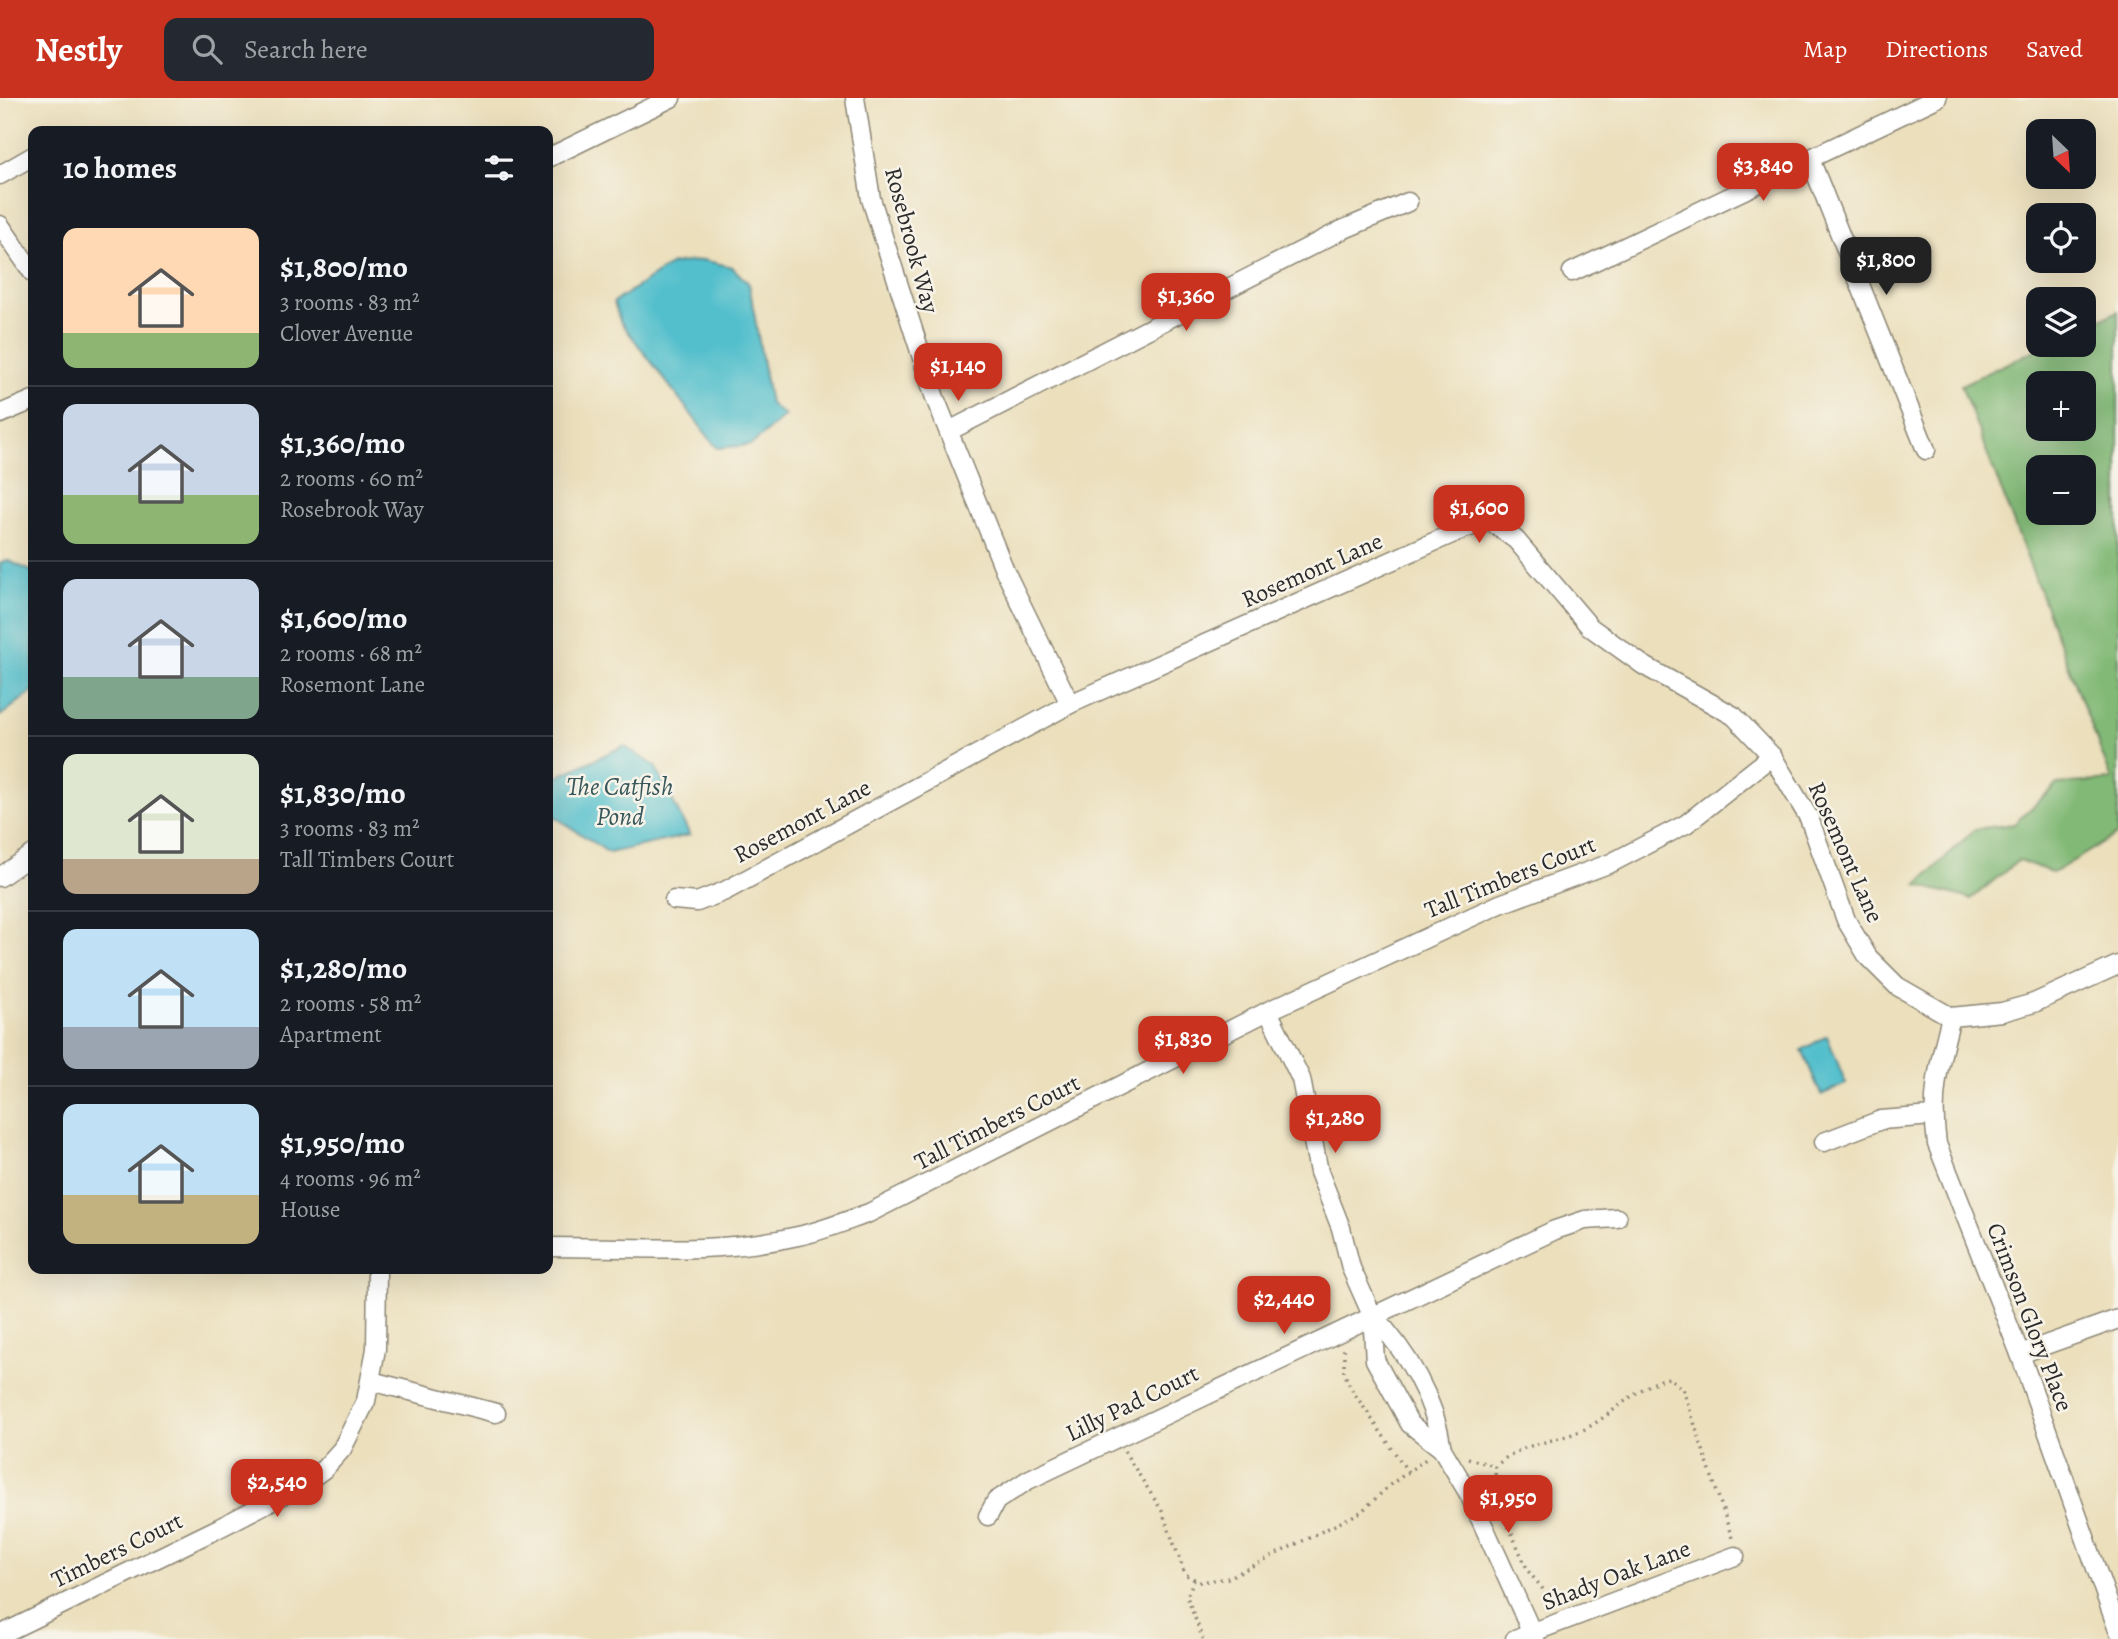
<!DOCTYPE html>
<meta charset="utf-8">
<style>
body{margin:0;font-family:Alegreya,serif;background:#242831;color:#f1f3f6;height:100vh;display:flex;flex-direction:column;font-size:26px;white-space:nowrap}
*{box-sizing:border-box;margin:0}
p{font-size:23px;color:#9ea1a6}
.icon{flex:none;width:38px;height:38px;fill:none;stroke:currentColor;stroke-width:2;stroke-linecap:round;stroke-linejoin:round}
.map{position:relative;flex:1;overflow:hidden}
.panel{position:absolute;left:28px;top:28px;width:525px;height:1148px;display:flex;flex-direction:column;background:#171b24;border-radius:14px;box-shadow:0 7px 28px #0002}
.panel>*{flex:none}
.needle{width:46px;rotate:155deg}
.buttons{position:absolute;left:2026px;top:21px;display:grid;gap:14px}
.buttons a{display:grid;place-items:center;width:70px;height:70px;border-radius:14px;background:#171b24;box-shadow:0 7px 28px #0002;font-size:35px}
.price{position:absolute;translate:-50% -60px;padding:0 16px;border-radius:14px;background:#c8321e;color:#fff;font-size:23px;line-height:46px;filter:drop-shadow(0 2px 4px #0008)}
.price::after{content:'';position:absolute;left:50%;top:42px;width:21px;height:16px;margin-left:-10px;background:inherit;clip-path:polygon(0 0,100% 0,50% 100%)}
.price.active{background:#222;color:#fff}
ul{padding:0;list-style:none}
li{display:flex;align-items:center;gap:21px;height:175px;padding:0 35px}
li+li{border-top:2px solid #363941}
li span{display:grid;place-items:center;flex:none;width:196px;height:140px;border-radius:14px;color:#555}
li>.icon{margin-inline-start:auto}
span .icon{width:84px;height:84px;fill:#fffc;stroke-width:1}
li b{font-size:30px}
h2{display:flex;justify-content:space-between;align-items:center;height:84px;padding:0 35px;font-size:30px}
header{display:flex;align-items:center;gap:42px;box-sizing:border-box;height:98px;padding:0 35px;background:#c8321e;color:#fff}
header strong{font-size:33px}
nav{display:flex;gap:38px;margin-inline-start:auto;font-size:24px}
.search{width:490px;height:63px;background:#242831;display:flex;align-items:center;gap:18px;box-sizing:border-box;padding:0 24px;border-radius:14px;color:#9ea1a6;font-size:26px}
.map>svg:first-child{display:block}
.forest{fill:#82b977;stroke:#567251;stroke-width:2;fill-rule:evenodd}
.water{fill:#53bfcc;stroke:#3f757c;stroke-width:2}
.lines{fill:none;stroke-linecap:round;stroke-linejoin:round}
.minor-casing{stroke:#8b8574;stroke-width:21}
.path{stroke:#8b8574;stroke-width:3.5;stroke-dasharray:2 5;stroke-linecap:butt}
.minor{stroke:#fff;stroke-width:18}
.labels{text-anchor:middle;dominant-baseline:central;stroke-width:5;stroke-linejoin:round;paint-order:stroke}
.street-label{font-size:24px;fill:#2b2b2b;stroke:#f7f3e8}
.water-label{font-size:26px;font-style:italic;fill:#37575b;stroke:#f7f3e8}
</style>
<header>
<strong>Nestly</strong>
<div class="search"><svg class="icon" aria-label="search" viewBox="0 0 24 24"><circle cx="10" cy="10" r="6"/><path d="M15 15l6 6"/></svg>Search here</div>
<nav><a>Map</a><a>Directions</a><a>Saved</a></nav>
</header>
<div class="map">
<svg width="2118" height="1541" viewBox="0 0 2118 1541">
<rect width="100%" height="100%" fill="#f7f3e8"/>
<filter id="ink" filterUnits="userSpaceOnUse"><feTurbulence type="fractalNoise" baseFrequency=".0143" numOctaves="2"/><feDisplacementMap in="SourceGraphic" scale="14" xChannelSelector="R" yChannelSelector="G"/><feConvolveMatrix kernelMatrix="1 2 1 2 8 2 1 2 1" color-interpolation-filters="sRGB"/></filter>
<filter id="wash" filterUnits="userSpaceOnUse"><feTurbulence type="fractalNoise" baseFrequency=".00686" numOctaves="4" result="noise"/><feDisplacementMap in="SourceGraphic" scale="28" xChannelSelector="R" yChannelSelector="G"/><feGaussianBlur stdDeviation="1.57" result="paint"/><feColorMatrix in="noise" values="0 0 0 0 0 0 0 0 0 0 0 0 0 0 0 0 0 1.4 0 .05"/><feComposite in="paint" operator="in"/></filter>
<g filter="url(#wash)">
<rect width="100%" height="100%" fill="#ebdfbc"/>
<path class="forest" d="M 2118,213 L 2118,736 L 2053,775 L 2019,762 L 1971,801 L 1917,787 L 1975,731 L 2014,726 L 2057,686 L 2112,682 L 1961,287 L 2046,247 L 2084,247 L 2084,229 ZM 2039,285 L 2084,285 L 2084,331 L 2039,331 ZM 2039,369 L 2084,369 L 2084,415 L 2039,415 Z"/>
<g class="water">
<path d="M 703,162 L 732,169 L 749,186 L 770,306 L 785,318 L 751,347 L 717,350 L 620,223 L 614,204 L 672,166 Z"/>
<path d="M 7,462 L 33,474 L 33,593 L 0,618 L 0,465 Z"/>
<path d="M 624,648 L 655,668 L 690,737 L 609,755 L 548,714 L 548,683 Z"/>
<path d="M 1827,938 L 1846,986 L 1821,997 L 1802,952 Z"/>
</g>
</g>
<g filter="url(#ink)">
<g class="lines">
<defs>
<g id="minor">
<path d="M 855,0 L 871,101 L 935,300 L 1005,473 L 1070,606"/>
<path d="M 548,60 L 671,0"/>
<path d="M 1810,61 L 1926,352"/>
<path d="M 0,77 L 33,58"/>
<path d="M 0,127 L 33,175"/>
<path d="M 1572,174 L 1937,0"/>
<path d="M 0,316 L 33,302"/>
<path d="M 949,333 L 1342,132 L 1408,104"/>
<path d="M 0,779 L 33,756"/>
<path d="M 674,802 L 697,804 L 725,793 L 1070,606 L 1463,431 L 1490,423 L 1516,442 L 1590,529 L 1643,567 L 1734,618 L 1772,658 L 1809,720 L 1846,822 L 1868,859 L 1897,888 L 1951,919 L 2002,914 L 2034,905 L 2118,867"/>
<path d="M 1268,913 L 1301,981 L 1319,1074 L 1341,1130 L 1351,1170 L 1372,1217 L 1375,1262 L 1410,1326 L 1442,1351 L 1469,1396 L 1535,1541"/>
<path d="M 1951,919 C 1939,966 1930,997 1937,1046 L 2020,1256 L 2118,1532"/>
<path d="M 1824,1044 L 1881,1022 L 1933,1018"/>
<path d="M 548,1149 C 631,1149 715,1157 798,1138 C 822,1133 846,1123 869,1115 L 1268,913 L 1500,806 L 1611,765 L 1686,726 L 1772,658"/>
<path d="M 1372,1217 C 1407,1253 1435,1301 1442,1351"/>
<path d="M 2020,1256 L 2118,1221"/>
<path d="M 371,1283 L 496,1315"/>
<path d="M 988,1418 L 996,1403 L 1028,1382 L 1555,1132 L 1585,1122 L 1617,1120"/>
<path d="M 0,1537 L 219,1430 L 302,1387 L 324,1371 L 342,1351 L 366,1303 L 376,1251 L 377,1171"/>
<path d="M 1515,1541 L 1735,1458"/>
</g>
</defs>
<use href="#minor" class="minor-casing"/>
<g class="path">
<path d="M 1344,1251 L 1344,1275 L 1352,1292 L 1408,1374"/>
<path d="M 1124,1353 L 1162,1413 L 1185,1476 L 1200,1484 L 1228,1480 L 1361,1414 L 1390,1387 L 1426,1361"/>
<path d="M 1468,1360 L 1494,1368"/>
<path d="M 1194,1481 L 1187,1499 L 1203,1541"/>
<path d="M 1546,1511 L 1548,1507 L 1542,1490 L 1528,1473 L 1501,1411 L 1496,1396 L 1495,1369 C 1521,1343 1553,1346 1585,1331 C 1614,1316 1637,1287 1669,1280 L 1683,1291 L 1733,1443"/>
</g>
<use href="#minor" class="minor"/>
</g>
</g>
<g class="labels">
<g class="street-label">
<text transform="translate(912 142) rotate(75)">Rosebrook Way</text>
<text transform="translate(1312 472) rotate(-24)">Rosemont Lane</text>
<text transform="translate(802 723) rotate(-28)">Rosemont Lane</text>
<text transform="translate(1846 754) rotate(66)">Rosemont Lane</text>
<text transform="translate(1510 779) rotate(-22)">Tall Timbers Court</text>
<text transform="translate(997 1024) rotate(-27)">Tall Timbers Court</text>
<text transform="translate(2030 1219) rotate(69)">Crimson Glory Place</text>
<text transform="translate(1132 1305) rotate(-26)">Lilly Pad Court</text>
<text transform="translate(117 1452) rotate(-26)">Timbers Court</text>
<text transform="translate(1616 1477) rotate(-21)">Shady Oak Lane</text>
</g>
<g class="water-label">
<text x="620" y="688">The Catfish<tspan x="620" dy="30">Pond</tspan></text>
</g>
</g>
</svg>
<div class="buttons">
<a><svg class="needle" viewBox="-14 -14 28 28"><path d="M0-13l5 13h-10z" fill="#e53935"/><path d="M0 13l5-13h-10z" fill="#9ea1a6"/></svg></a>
<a><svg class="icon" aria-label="locate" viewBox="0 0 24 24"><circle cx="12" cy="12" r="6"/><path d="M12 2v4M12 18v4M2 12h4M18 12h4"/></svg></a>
<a><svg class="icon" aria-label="layers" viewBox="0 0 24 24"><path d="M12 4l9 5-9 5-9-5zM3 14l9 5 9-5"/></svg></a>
<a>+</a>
<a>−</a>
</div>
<b class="price" style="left:1763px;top:105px">$3,840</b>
<b class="price active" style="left:1886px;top:199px">$1,800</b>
<b class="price" style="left:1186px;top:235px">$1,360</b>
<b class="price" style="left:958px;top:305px">$1,140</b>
<b class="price" style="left:1479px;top:447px">$1,600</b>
<b class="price" style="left:1183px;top:978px">$1,830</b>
<b class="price" style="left:1335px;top:1057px">$1,280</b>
<b class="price" style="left:1284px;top:1238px">$2,440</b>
<b class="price" style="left:277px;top:1421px">$2,540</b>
<b class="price" style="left:1508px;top:1437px">$1,950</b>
<section class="panel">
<h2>10 homes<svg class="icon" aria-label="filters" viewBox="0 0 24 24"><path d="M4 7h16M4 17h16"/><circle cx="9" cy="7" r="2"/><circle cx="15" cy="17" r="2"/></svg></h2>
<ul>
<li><span style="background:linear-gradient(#ffd9b3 75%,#8fb573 0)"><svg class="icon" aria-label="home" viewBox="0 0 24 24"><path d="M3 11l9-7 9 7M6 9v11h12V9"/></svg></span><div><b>$1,800/mo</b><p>3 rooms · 83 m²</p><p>Clover Avenue</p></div></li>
<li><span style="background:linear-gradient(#c9d6e8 65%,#8fb573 0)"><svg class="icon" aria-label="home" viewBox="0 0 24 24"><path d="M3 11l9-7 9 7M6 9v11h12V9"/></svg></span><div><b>$1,360/mo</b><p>2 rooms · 60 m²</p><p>Rosebrook Way</p></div></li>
<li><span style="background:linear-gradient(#c9d6e8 70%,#7fa58c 0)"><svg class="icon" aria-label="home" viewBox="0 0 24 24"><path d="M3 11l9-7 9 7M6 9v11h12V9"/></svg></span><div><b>$1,600/mo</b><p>2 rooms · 68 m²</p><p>Rosemont Lane</p></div></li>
<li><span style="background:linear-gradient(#dfe7d0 75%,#b9a48a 0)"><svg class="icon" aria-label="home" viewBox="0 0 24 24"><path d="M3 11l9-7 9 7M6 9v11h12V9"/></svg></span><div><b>$1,830/mo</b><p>3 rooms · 83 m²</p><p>Tall Timbers Court</p></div></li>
<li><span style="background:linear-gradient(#bfe0f5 70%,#9aa5b1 0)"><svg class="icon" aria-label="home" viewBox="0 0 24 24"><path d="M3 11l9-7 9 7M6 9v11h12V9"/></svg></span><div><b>$1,280/mo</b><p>2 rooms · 58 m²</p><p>Apartment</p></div></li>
<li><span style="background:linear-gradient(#bfe0f5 65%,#c2b280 0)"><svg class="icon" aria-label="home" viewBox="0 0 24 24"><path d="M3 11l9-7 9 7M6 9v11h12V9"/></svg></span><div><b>$1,950/mo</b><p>4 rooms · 96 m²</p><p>House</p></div></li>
</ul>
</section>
</div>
